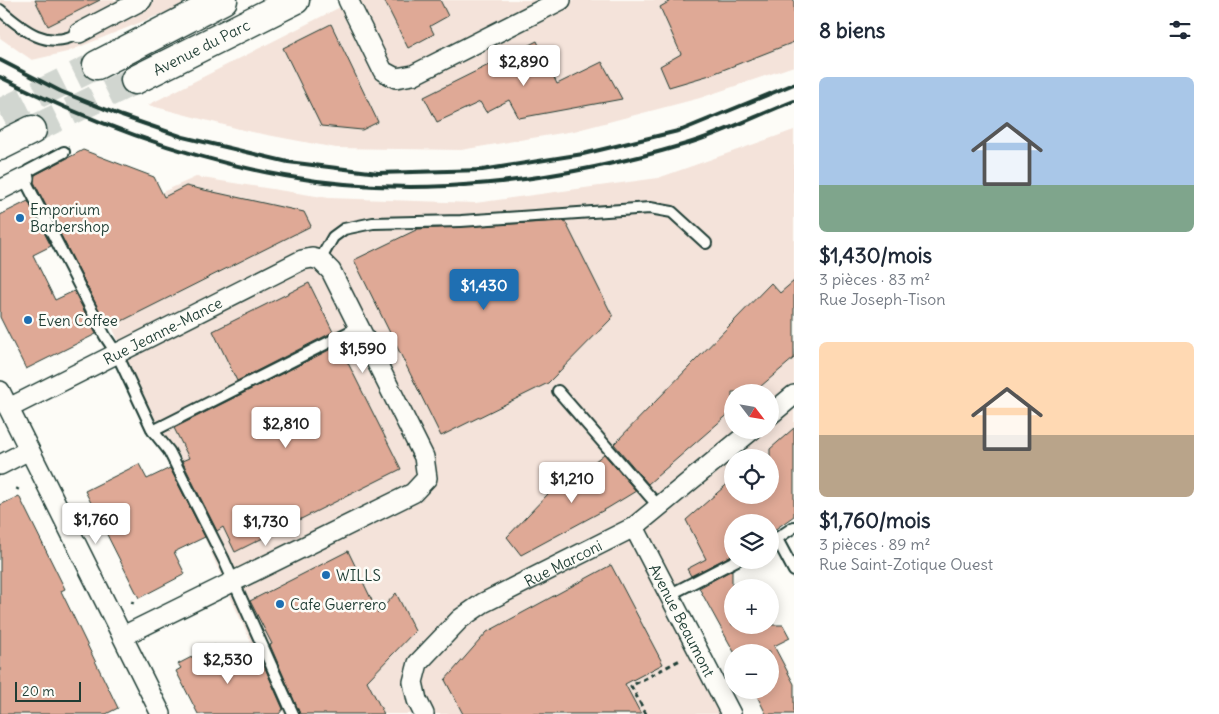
<!DOCTYPE html>
<html lang="fr">
<meta charset="utf-8">
<style>
body{margin:0;font-family:Delius,sans-serif;background:#f6f6f7;color:#1f2937;height:100vh;display:flex;flex-direction:column;font-size:19px;white-space:nowrap}
*{box-sizing:border-box;margin:0}
p{font-size:16px;color:#747a83}
.icon{flex:none;width:28px;height:28px;fill:none;stroke:currentColor;stroke-width:2;stroke-linecap:round;stroke-linejoin:round}
.map{position:relative;flex:1;overflow:hidden}
.sheet{display:flex;flex-direction:column;background:#fff;width:425px}
.sheet>*{flex:none}
.needle{width:32px;rotate:121deg}
.fabs{position:absolute;left:724px;top:384px;display:grid;gap:10px}
.fabs a{display:grid;place-items:center;width:55px;height:55px;border-radius:50%;background:#fff;box-shadow:0 2px 12px #0003;font-size:25px}
.scale{position:absolute;left:15px;bottom:12px;width:66px;box-sizing:border-box;padding-left:5px;border:2px solid #1f3d34;border-top:0;font-size:14px;line-height:18px;white-space:nowrap;color:#1f3d34;-webkit-text-stroke:4px #fdfcf7;paint-order:stroke}
.price{position:absolute;translate:-50% -42px;padding:0 11px;border-radius:5px;background:#fff;color:#222;font-size:16px;line-height:32px;filter:drop-shadow(0 1px 2px #0008)}
.price::after{content:'';position:absolute;left:50%;top:30px;width:15px;height:11px;margin-left:-8px;background:inherit;clip-path:polygon(0 0,100% 0,50% 100%)}
.price.active{background:#1f6fb2;color:#fff}
ul{padding:0;list-style:none}
li{display:grid;align-content:center;gap:10px;height:265px;padding:0 25px}
li span{display:grid;place-items:center;height:155px;border-radius:8px;color:#555}
li>.icon{margin-inline-start:auto}
span .icon{width:90px;height:90px;fill:#fffc;stroke-width:1}
li b{font-size:21px}
h2{display:flex;justify-content:space-between;align-items:center;height:60px;padding:0 25px;font-size:21px}
main{display:flex;flex:1;min-height:0}
.map>svg:first-child{display:block}
.built{fill:#f4e3da;fill-rule:evenodd}
.building{fill:#dfa996;stroke:#1f3d34}
.lines{fill:none;stroke-linecap:round;stroke-linejoin:round}
.secondary-tunnel{stroke:#d1d6d0;stroke-width:28;stroke-dasharray:28 14;stroke-linecap:butt}
.service-casing{stroke:#1f3d34;stroke-width:14}
.minor-casing{stroke:#1f3d34;stroke-width:22}
.secondary-casing{stroke:#1f3d34;stroke-width:31}
.path{stroke:#1f3d34;stroke-width:3;stroke-dasharray:5 4;stroke-linecap:butt}
.service{stroke:#fdfcf7;stroke-width:10}
.minor{stroke:#fdfcf7;stroke-width:19}
.secondary{stroke:#fdfcf7;stroke-width:28}
.rail{stroke:#1f3d34;stroke-width:4}
.poi-dot{fill:#1f6fb2;stroke:#fdfcf7;stroke-width:2}
.labels{text-anchor:middle;dominant-baseline:central;stroke-width:5;stroke-linejoin:round;paint-order:stroke}
.street-label{font-size:15px;fill:#1f3d34;stroke:#fdfcf7}
.poi-label{font-size:15px;fill:#1f3d34;stroke:#fdfcf7;text-anchor:start}
</style>
<main>
<div class="map">
<svg width="794" height="714" viewBox="0 0 794 714">
<rect width="100%" height="100%" fill="#fdfcf7"/>
<filter id="ink" filterUnits="userSpaceOnUse"><feTurbulence type="fractalNoise" baseFrequency=".02" numOctaves="2"/><feDisplacementMap in="SourceGraphic" scale="10" xChannelSelector="R" yChannelSelector="G"/><feConvolveMatrix kernelMatrix="1 2 1 2 8 2 1 2 1" color-interpolation-filters="sRGB"/></filter>
<g filter="url(#ink)">
<g class="built">
<path d="M 0,0 L 196,0 L 67,52 L 32,60 L 0,38 Z"/>
<path d="M 354,0 L 794,0 L 794,66 L 700,98 L 574,131 L 461,150 L 336,148 L 247,131 L 148,105 Z"/>
<path d="M 794,130 L 794,507 L 770,522 L 732,522 L 732,554 L 668,592 L 731,714 L 284,714 L 234,605 L 71,233 L 196,177 L 329,198 L 475,203 L 658,178 ZM 732,392 L 770,392 L 770,430 L 732,430 ZM 732,458 L 770,458 L 770,495 L 732,495 Z"/>
</g>
<g class="building">
<path d="M 35,0 L 100,0 L 48,26 Z"/>
<path d="M 384,0 L 440,0 L 448,16 L 430,26 L 434,34 L 408,48 Z"/>
<path d="M 672,0 L 794,0 L 794,42 L 710,75 L 669,87 L 660,66 L 681,54 L 660,7 Z"/>
<path d="M 331,24 L 378,122 L 362,130 L 321,126 L 283,48 Z"/>
<path d="M 537,41 L 557,84 L 602,62 L 622,99 L 519,118 L 509,100 L 486,112 L 480,102 L 437,122 L 424,97 Z"/>
<path d="M 83,150 L 154,177 L 164,197 L 186,186 L 304,212 L 311,226 L 108,328 L 34,182 L 35,175 Z"/>
<path d="M 28,201 L 51,246 L 33,255 L 55,300 L 74,291 L 96,334 L 26,369 L 0,317 L 0,215 Z"/>
<path d="M 565,221 L 613,317 L 548,383 L 441,436 L 354,260 L 418,229 Z"/>
<path d="M 794,281 L 794,358 L 754,392 L 732,392 L 732,411 L 648,484 L 614,444 L 771,283 L 780,293 Z"/>
<path d="M 309,283 L 333,332 L 237,381 L 213,331 Z"/>
<path d="M 339,345 L 401,469 L 235,552 L 223,527 L 217,531 L 182,461 L 189,458 L 174,428 Z"/>
<path d="M 794,428 L 794,516 L 770,533 L 770,522 L 732,522 L 732,555 L 691,576 L 687,569 L 706,559 L 686,520 L 732,480 L 732,495 L 770,495 L 770,449 Z"/>
<path d="M 604,454 L 636,491 L 608,508 L 521,555 L 507,537 L 569,472 L 573,479 Z"/>
<path d="M 139,464 L 147,479 L 170,468 L 205,537 L 174,552 L 185,574 L 139,598 L 85,491 Z"/>
<path d="M 19,496 L 65,589 L 61,591 L 118,708 L 106,714 L 0,714 L 0,505 Z"/>
<path d="M 348,551 L 378,613 L 396,593 L 415,631 L 367,681 L 384,714 L 300,714 L 270,645 L 272,644 L 250,601 Z"/>
<path d="M 611,565 L 663,664 L 625,684 L 641,714 L 463,714 L 445,680 L 487,632 Z"/>
<path d="M 732,570 L 732,625 L 783,625 L 790,638 L 774,646 L 794,684 L 794,714 L 766,714 L 754,690 L 770,690 L 770,652 L 734,652 L 699,588 Z"/>
<path d="M 215,645 L 220,656 L 226,654 L 231,665 L 258,652 L 283,709 L 279,714 L 198,714 L 176,671 L 181,668 L 178,664 Z"/>
</g>
<g class="lines">
<g class="secondary-tunnel">
<path d="M 0,113 L 97,65"/>
<path d="M 32,130 L 135,80"/>
</g>
<defs>
<g id="service">
<path d="M 0,10 C 23,30 48,51 79,33"/>
<path d="M 64,152 L 28,171 L 24,178 L 105,336 L 117,354 L 153,431 L 169,451 L 224,560 L 293,714"/>
<path d="M 320,260 L 333,237 L 344,229 L 373,223 L 461,221 L 650,208 L 672,212 L 706,243"/>
<path d="M 558,391 L 659,507"/>
<path d="M 153,431 L 359,327"/>
<path d="M 777,539 L 794,571"/>
<path d="M 770,543 L 794,527"/>
<path d="M 669,595 L 737,560"/>
</g>
<g id="minor">
<path d="M 348,0 L 383,71 L 396,78 L 413,75 L 561,0"/>
<path d="M 79,33 L 142,0"/>
<path d="M 0,190 L 24,178"/>
<path d="M 0,391 L 161,714"/>
<path id="s1" d="M 9,408 L 302,260 L 312,258 L 320,260 L 331,271 L 424,457 L 427,478 L 413,493 L 123,636"/>
<path d="M 770,415 L 794,395"/>
<path d="M 0,465 L 29,450"/>
<path id="s2" d="M 634,527 L 731,714"/>
<path id="s3" d="M 424,714 L 417,700 L 413,682 L 418,663 L 460,619 L 483,603 L 634,527 L 752,430"/>
</g>
<g id="secondary">
<path d="M 97,65 L 223,0"/>
<path id="s4" d="M 135,80 L 295,0"/>
<path d="M 0,146 L 32,130"/>
</g>
</defs>
<use href="#service" class="service-casing"/>
<use href="#minor" class="minor-casing"/>
<use href="#secondary" class="secondary-casing"/>
<g class="path">
<path d="M 17,490 L 18,488"/>
<path d="M 132,604 L 133,601"/>
<path d="M 646,714 L 631,686 L 680,660"/>
</g>
<use href="#service" class="service"/>
<use href="#minor" class="minor"/>
<use href="#secondary" class="secondary"/>
<g class="rail">
<path d="M 0,60 L 60,91 L 122,116 L 183,137 L 288,162 L 378,173 L 482,170 L 583,154 L 682,130 L 794,84"/>
<path d="M 0,77 C 90,122 185,158 285,176 C 417,200 558,182 686,144 C 723,133 758,115 794,101"/>
</g>
</g>
</g>
<g class="poi-dot">
<circle cx="20" cy="218" r="5"/>
<circle cx="28" cy="320" r="5"/>
<circle cx="326" cy="575" r="5"/>
<circle cx="280" cy="604" r="5"/>
</g>
<g class="labels">
<g class="street-label">
<text stroke="none"><textPath href="#s4" startOffset="74">Avenue du Parc</textPath></text>
<text stroke="none"><textPath href="#s1" startOffset="172">Rue Jeanne-Mance</textPath></text>
<text stroke="none"><textPath href="#s3" startOffset="232">Rue Marconi</textPath></text>
<text stroke="none"><textPath href="#s2" startOffset="105">Avenue Beaumont</textPath></text>
</g>
<g class="poi-label">
<text x="30" y="209">Emporium<tspan x="30" dy="17">Barbershop</tspan></text>
<text x="38" y="320">Even Coffee</text>
<text x="336" y="575">WILLS</text>
<text x="290" y="604">Cafe Guerrero</text>
</g>
</g>
</svg>
<div class="fabs">
<a><svg class="needle" viewBox="-14 -14 28 28"><path d="M0-13l5 13h-10z" fill="#e53935"/><path d="M0 13l5-13h-10z" fill="#747a83"/></svg></a>
<a><svg class="icon" aria-label="locate" viewBox="0 0 24 24"><circle cx="12" cy="12" r="6"/><path d="M12 2v4M12 18v4M2 12h4M18 12h4"/></svg></a>
<a><svg class="icon" aria-label="layers" viewBox="0 0 24 24"><path d="M12 4l9 5-9 5-9-5zM3 14l9 5 9-5"/></svg></a>
<a>+</a>
<a>−</a>
</div>
<div class="scale">20 m</div>
<b class="price" style="left:524px;top:87px">$2,890</b>
<b class="price active" style="left:484px;top:311px">$1,430</b>
<b class="price" style="left:363px;top:374px">$1,590</b>
<b class="price" style="left:286px;top:449px">$2,810</b>
<b class="price" style="left:572px;top:504px">$1,210</b>
<b class="price" style="left:96px;top:545px">$1,760</b>
<b class="price" style="left:266px;top:547px">$1,730</b>
<b class="price" style="left:228px;top:685px">$2,530</b>
</div>
<section class="sheet">
<h2>8 biens<svg class="icon" aria-label="filters" viewBox="0 0 24 24"><path d="M4 7h16M4 17h16"/><circle cx="9" cy="7" r="2"/><circle cx="15" cy="17" r="2"/></svg></h2>
<ul>
<li><span style="background:linear-gradient(#a9c7e8 70%,#7fa58c 0)"><svg class="icon" aria-label="home" viewBox="0 0 24 24"><path d="M3 11l9-7 9 7M6 9v11h12V9"/></svg></span><div><b>$1,430/mois</b><p>3 pièces · 83 m²</p><p>Rue Joseph-Tison</p></div></li>
<li><span style="background:linear-gradient(#ffd9b3 60%,#b9a48a 0)"><svg class="icon" aria-label="home" viewBox="0 0 24 24"><path d="M3 11l9-7 9 7M6 9v11h12V9"/></svg></span><div><b>$1,760/mois</b><p>3 pièces · 89 m²</p><p>Rue Saint-Zotique Ouest</p></div></li>
</ul>
</section>
</main>
